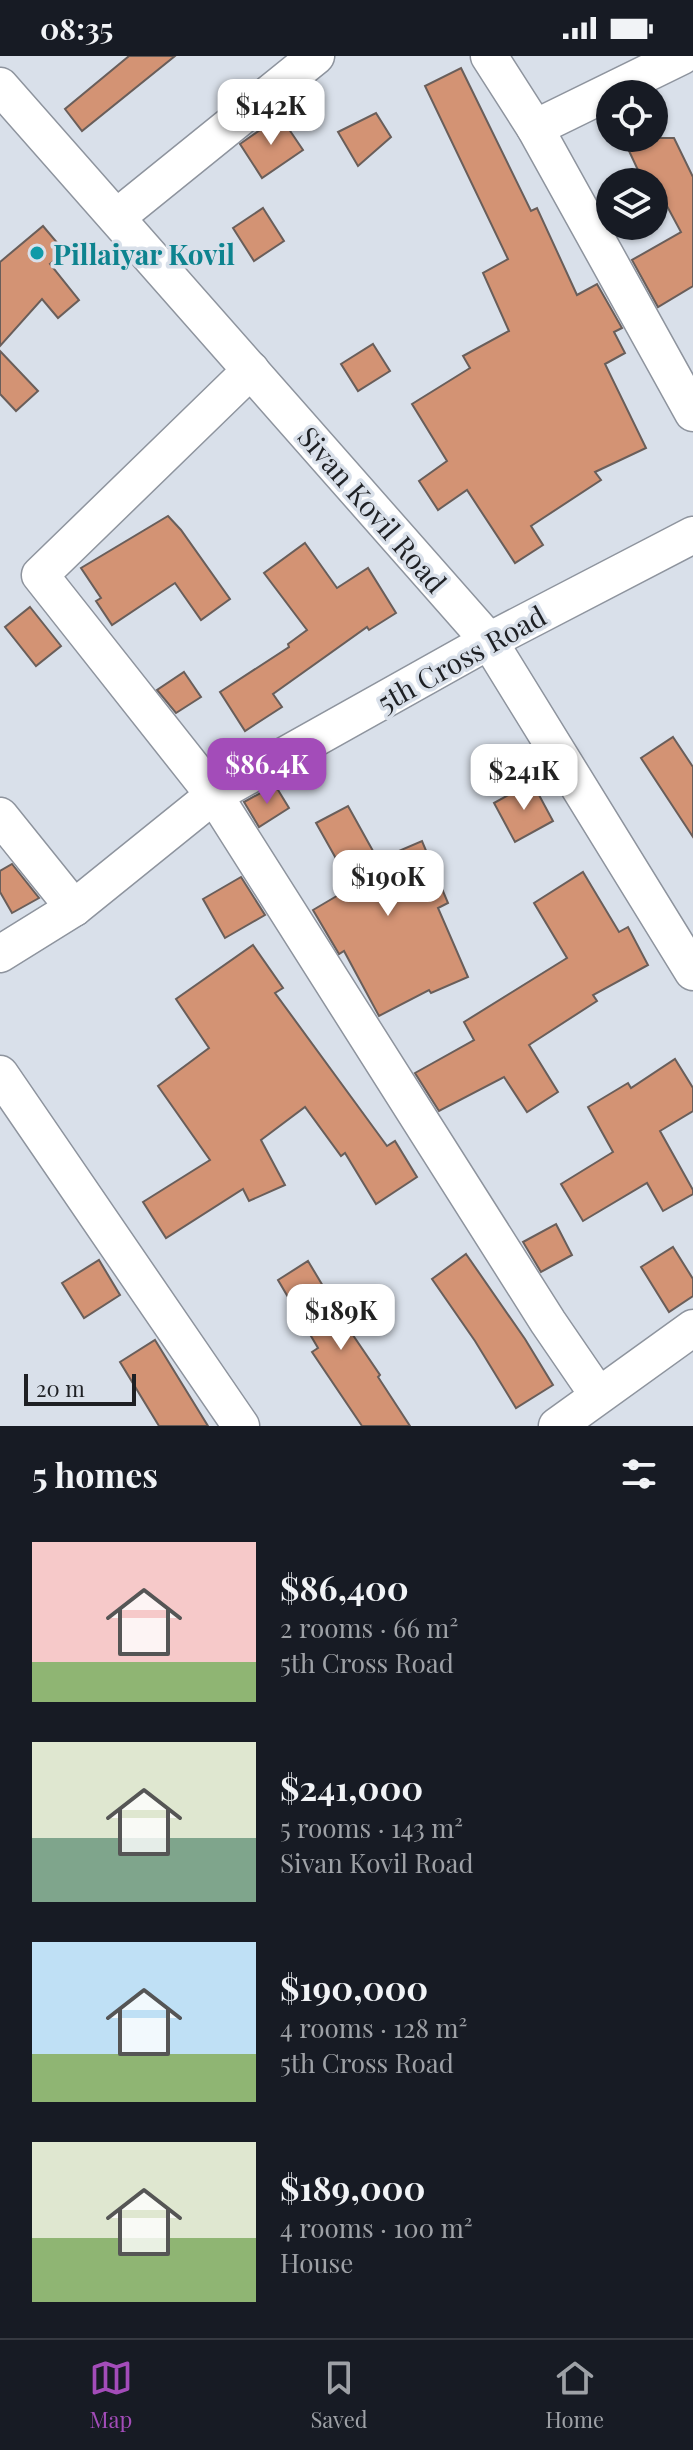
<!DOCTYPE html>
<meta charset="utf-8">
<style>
body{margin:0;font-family:"Playfair Display",serif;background:#20242c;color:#f1f3f6;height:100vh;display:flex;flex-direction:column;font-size:30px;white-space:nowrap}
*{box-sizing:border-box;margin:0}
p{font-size:26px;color:#9ea1a6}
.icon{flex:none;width:44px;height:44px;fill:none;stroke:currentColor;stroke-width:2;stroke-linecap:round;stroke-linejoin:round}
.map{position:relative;height:1370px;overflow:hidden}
.details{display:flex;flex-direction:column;background:#171b24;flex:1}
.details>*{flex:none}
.controls{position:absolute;left:596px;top:24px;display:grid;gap:16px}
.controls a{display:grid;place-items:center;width:72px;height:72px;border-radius:50%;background:#171b24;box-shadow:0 2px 6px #0004;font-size:40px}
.scale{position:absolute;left:24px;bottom:20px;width:112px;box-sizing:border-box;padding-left:8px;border:4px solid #1e2024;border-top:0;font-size:22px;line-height:28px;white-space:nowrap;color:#1e2024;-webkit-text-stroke:6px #d9e0ea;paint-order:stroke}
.price{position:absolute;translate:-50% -68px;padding:0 18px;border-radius:16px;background:#fff;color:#222;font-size:26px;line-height:52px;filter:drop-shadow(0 2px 4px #0008)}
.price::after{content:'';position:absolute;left:50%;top:48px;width:24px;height:18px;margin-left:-12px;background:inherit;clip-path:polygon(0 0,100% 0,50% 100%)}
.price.selected{background:#a34cb9;color:#fff}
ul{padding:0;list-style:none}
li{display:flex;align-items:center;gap:24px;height:200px;padding:0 32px}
li span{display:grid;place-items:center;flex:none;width:224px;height:160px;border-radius:0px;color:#555}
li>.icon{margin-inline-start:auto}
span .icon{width:96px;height:96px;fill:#fffc;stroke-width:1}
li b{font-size:34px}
h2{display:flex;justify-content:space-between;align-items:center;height:96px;padding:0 32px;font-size:34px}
.status{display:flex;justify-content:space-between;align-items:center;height:56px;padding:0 40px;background:#171b24;direction:ltr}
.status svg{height:22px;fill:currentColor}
.menu{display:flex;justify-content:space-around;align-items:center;height:112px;border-top:2px solid #363941;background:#171b24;font-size:22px;color:#9ea1a6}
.menu a{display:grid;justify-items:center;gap:4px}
.menu .selected{color:#a34cb9}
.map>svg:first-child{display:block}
.building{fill:#d39374;stroke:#695e5a;stroke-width:2}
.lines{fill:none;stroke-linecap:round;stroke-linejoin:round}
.minor-casing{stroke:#8e949e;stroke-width:39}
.minor{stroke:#fff;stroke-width:36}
.culture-dot{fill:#0f9aa8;stroke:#d9e0ea;stroke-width:3}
.labels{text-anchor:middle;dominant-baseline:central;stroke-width:7;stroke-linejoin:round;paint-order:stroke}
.culture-label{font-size:28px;font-weight:bold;fill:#0d838f;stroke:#d9e0ea;text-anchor:start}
.street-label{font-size:28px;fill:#1e2024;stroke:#d9e0ea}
</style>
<div class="status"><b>08:35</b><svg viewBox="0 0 49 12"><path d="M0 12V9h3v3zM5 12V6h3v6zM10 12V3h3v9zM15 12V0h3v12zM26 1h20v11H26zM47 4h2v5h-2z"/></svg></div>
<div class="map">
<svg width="693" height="1370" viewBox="0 0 693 1370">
<rect width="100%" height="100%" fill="#d9e0ea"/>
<g class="building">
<path d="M 129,0 L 175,0 L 82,75 L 65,53 Z"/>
<path d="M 461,12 L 531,155 L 537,152 L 577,239 L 597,228 L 622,272 L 614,276 L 625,297 L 605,308 L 646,392 L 595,416 L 601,424 L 531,470 L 543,489 L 515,507 L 467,434 L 438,454 L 419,425 L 447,405 L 412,348 L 470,312 L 463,300 L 509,275 L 483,217 L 508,203 L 425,30 Z"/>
<path d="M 376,57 L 391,81 L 358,110 L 338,76 Z"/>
<path d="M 280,60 L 303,94 L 262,122 L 240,88 Z"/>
<path d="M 623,82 L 674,82 L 693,121 L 693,230 L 658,251 L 632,204 L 681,176 L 654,126 L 649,122 L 643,125 Z"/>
<path d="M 263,152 L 284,185 L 254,205 L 233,172 Z"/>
<path d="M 43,170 L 65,196 L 50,208 L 79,244 L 58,262 L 42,243 L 0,290 L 0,206 Z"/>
<path d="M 373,288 L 390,315 L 358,335 L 341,308 Z"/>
<path d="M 0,295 L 38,335 L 16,355 L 0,338 Z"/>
<path d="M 168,460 L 181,474 L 230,543 L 201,564 L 175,527 L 112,569 L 96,545 L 101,542 L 81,512 Z"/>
<path d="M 305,487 L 337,532 L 368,512 L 396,557 L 369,574 L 367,571 L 273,638 L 282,651 L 245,675 L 220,636 L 289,591 L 288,588 L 307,574 L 264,517 Z"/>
<path d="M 30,551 L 61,590 L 36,610 L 5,571 Z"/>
<path d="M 184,616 L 201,641 L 176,657 L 157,634 Z"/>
<path d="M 673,681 L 693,711 L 693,781 L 641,702 Z"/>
<path d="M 532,726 L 553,765 L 515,786 L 494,747 Z"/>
<path d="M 275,729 L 289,752 L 259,771 L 244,746 Z"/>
<path d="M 348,750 L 378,804 L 422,785 L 448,847 L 438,852 L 468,921 L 431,937 L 429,934 L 379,960 L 344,895 L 339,898 L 313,854 L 352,831 L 316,767 Z"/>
<path d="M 12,808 L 39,842 L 12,857 L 0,836 L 0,815 Z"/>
<path d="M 583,816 L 619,876 L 628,871 L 648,909 L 593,939 L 597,945 L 529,989 L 558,1036 L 527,1056 L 504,1021 L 439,1055 L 415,1017 L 474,984 L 464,966 L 567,902 L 534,847 Z"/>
<path d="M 241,821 L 265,859 L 225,882 L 203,843 Z"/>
<path d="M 253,889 L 283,932 L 275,937 L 387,1090 L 395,1085 L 417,1121 L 376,1148 L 345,1097 L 341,1100 L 305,1051 L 261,1084 L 285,1129 L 249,1145 L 243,1133 L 166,1182 L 143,1146 L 210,1104 L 158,1030 L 209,992 L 176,943 Z"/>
<path d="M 675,1003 L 693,1032 L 693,1055 L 660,1075 L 693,1134 L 693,1138 L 663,1155 L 647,1127 L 583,1165 L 561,1128 L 613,1096 L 588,1051 L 628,1027 L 631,1032 Z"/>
<path d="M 556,1168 L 572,1199 L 541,1216 L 523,1186 Z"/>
<path d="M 673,1191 L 693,1223 L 693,1240 L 669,1256 L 641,1211 Z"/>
<path d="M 466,1198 L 525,1283 L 553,1329 L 516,1352 L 475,1285 L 432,1223 Z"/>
<path d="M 99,1204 L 120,1239 L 84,1262 L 62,1227 Z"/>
<path d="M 308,1205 L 329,1240 L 327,1241 L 380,1319 L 378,1321 L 410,1370 L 362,1370 L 312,1296 L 318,1292 L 278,1224 Z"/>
<path d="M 155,1284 L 208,1370 L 159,1370 L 120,1306 Z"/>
</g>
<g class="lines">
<defs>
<g id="minor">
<path d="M 489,0 L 535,72 L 693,357"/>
<path d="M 0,30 L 489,585 L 693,916"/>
<path d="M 535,72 L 682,0"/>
<path d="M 117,161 L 316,0"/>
<path d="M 251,314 L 40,519 L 214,739 L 548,1266 L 598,1339"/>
<path d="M 0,760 L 74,852"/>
<path d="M 0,898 L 74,852 L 214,739 L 489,585 L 693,479"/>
<path d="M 0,1018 L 241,1370"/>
<path d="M 557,1370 L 693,1272"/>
</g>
</defs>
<use href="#minor" class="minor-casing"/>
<use href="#minor" class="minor"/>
</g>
<circle class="culture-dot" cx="37" cy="197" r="8"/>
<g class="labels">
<g class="culture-label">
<text x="53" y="197">Pillaiyar Kovil</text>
</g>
<g class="street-label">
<text transform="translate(373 453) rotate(49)">Sivan Kovil Road</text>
<text transform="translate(461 602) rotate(-29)">5th Cross Road</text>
</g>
</g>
</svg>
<div class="controls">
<a><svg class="icon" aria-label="locate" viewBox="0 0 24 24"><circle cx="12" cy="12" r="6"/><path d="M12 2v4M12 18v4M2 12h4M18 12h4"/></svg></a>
<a><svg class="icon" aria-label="layers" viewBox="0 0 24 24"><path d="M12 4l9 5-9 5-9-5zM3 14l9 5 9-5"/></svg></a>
</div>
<div class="scale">20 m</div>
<b class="price" style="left:271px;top:91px">$142K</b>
<b class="price selected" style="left:267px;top:750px">$86.4K</b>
<b class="price" style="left:524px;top:756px">$241K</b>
<b class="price" style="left:388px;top:862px">$190K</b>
<b class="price" style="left:341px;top:1296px">$189K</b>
</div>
<section class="details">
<h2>5 homes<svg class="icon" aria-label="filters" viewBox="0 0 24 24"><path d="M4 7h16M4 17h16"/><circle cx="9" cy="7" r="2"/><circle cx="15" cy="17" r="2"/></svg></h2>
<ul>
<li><span style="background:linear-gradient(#f6c9c9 75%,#8fb573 0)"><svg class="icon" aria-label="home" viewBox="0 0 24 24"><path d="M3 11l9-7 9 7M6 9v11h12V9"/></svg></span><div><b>$86,400</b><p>2 rooms · 66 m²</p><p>5th Cross Road</p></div></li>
<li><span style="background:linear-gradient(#dfe7d0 60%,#7fa58c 0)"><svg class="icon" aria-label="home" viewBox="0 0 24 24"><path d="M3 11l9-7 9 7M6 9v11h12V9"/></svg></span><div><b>$241,000</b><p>5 rooms · 143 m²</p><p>Sivan Kovil Road</p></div></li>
<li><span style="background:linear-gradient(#bfe0f5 70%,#8fb573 0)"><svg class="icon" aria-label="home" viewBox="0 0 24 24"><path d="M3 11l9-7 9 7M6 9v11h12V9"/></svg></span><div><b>$190,000</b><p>4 rooms · 128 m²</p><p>5th Cross Road</p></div></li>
<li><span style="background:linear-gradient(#dfe7d0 60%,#8fb573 0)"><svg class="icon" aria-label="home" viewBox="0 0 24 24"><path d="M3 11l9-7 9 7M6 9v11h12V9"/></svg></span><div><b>$189,000</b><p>4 rooms · 100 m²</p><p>House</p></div></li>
</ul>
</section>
<nav class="menu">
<a class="selected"><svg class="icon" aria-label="map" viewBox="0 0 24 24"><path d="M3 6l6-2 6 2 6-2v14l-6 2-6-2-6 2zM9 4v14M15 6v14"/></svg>Map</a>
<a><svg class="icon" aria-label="saved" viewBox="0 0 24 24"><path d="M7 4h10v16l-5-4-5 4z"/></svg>Saved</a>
<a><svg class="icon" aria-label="home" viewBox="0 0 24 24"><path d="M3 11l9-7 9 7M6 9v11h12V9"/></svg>Home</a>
</nav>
